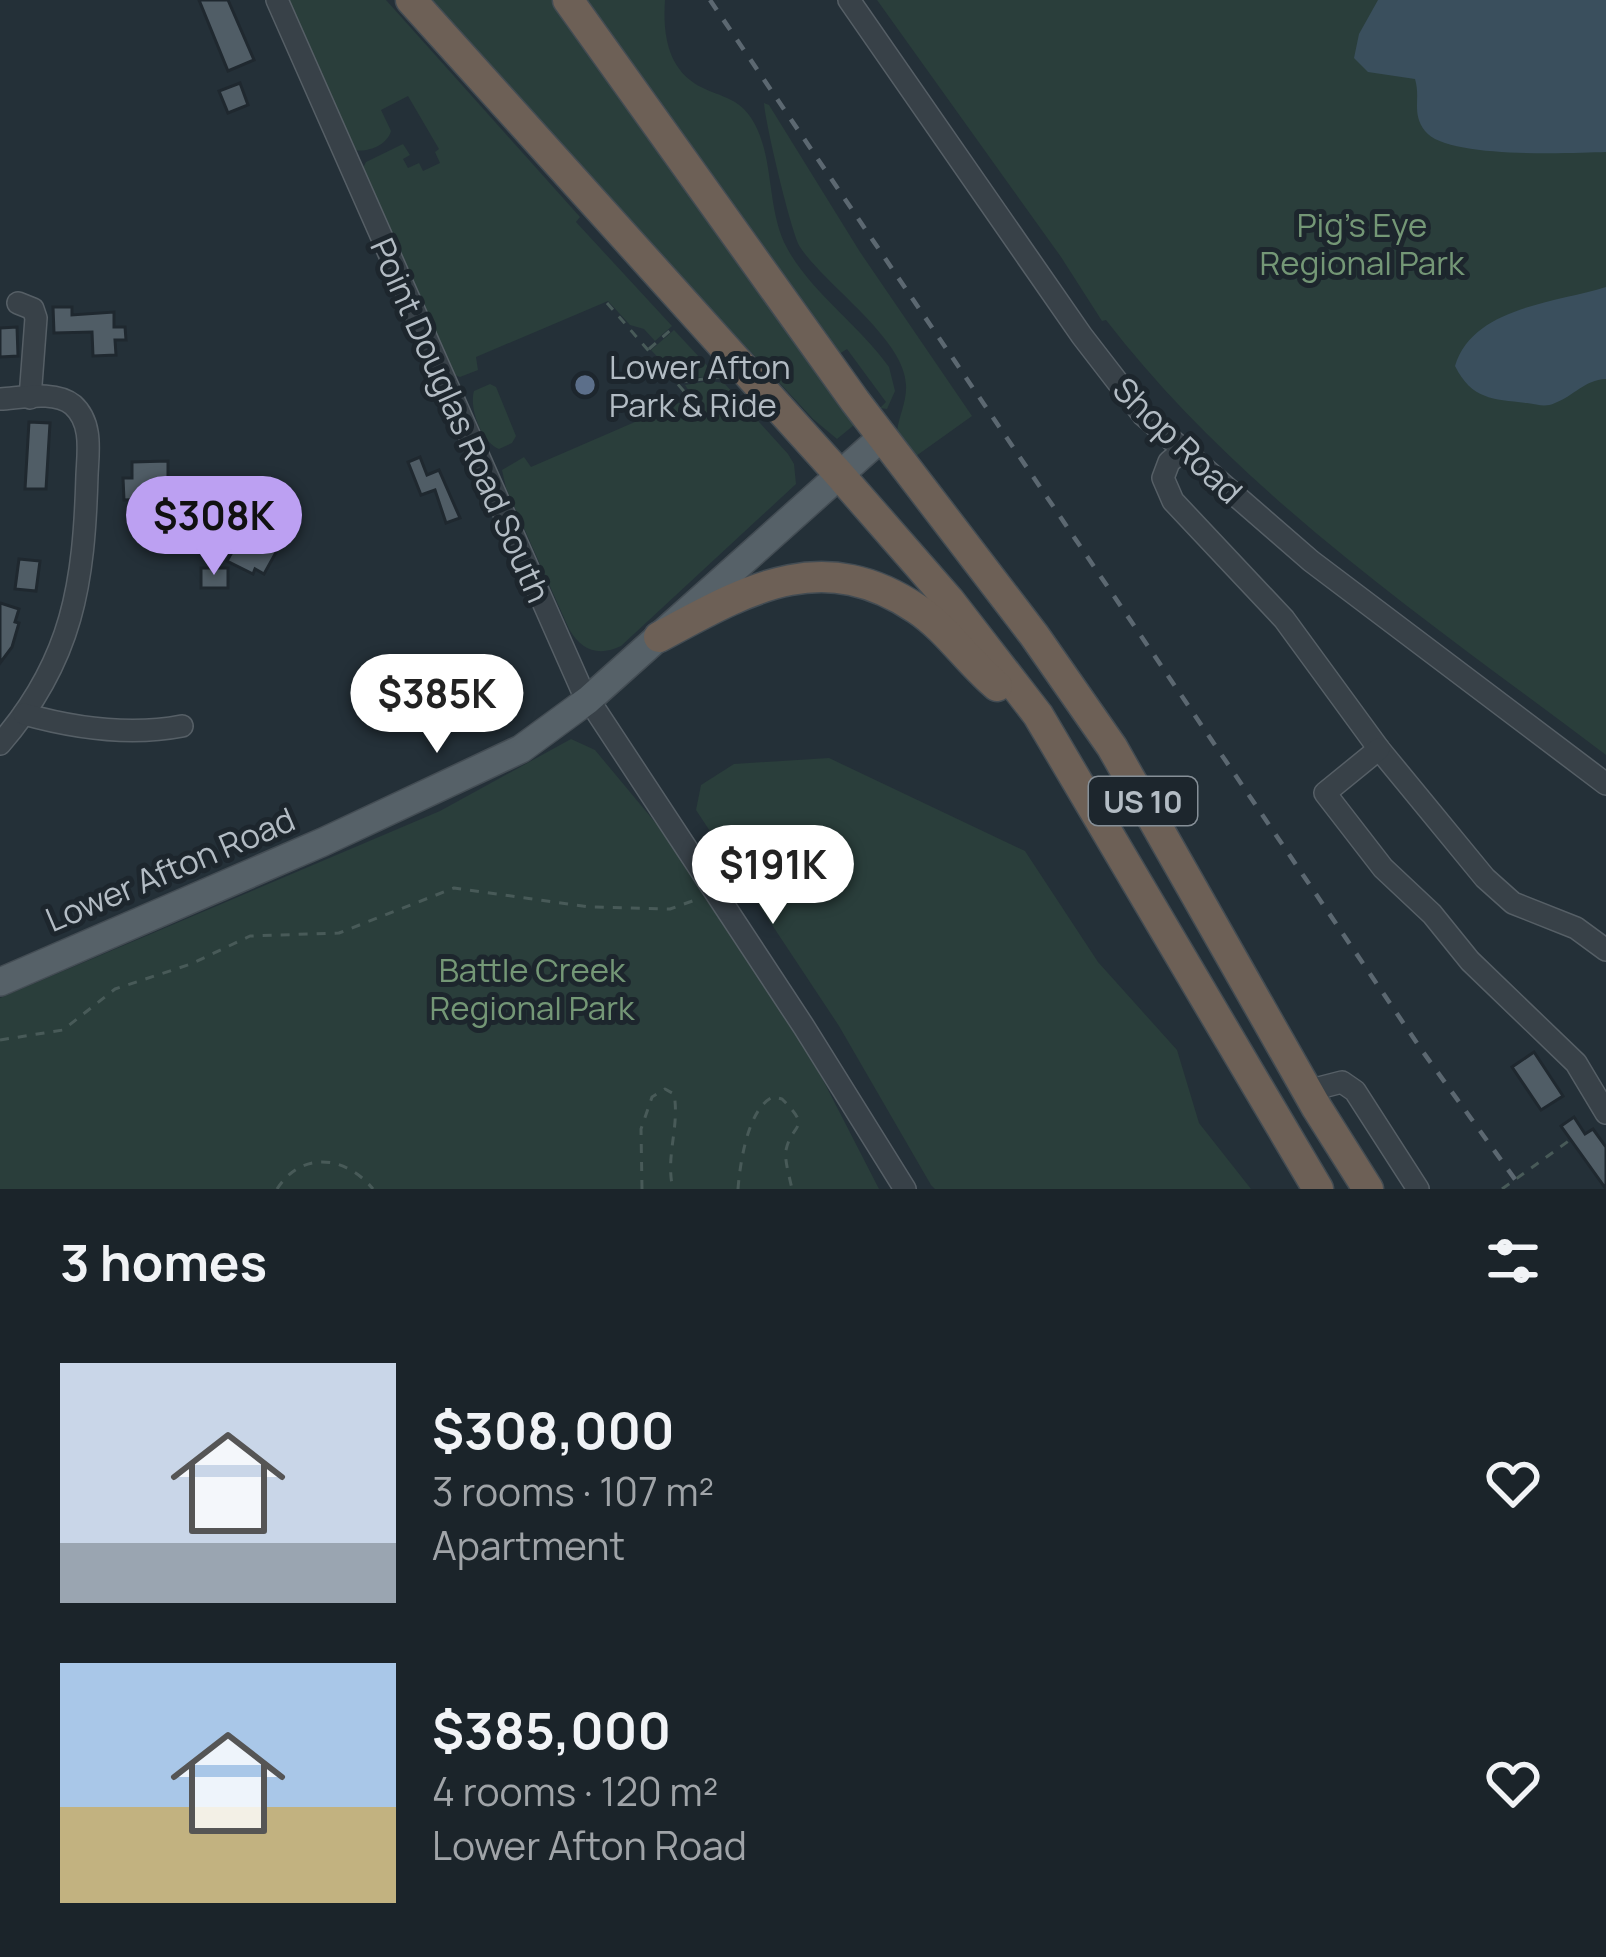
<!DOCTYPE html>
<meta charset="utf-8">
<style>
body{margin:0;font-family:Manrope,sans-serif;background:#242c32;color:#f1f3f6;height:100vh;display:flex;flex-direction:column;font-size:45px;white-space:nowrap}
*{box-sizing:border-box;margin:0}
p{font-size:39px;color:#a0a4a8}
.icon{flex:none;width:66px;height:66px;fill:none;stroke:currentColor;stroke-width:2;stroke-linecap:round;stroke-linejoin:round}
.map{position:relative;height:1189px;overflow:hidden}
.sheet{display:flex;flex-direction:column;background:#1b242a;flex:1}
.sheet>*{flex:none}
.price{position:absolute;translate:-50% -102px;padding:0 27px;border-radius:42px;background:#fff;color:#222;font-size:39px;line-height:78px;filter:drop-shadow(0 3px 6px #0008)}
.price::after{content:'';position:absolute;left:50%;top:72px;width:36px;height:27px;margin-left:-18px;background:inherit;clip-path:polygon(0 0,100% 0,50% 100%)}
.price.on{background:#bca0f2;color:#111}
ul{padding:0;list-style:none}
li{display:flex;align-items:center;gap:36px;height:300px;padding:0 60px}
li span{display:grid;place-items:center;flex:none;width:336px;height:240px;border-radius:0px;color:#555}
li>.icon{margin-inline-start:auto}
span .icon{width:144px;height:144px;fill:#fffc;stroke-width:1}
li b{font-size:51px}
h2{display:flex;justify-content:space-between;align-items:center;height:144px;padding:0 60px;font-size:51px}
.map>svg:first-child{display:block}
.green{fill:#2a3e3b}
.water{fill:#3a4f5d}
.building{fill:#505d66;stroke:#1f282f;stroke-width:3}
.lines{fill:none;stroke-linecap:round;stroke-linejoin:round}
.minor-casing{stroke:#565f66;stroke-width:24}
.major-casing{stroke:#444d54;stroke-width:30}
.highway-casing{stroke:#434c53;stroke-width:33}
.path{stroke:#485a58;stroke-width:3;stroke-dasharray:9 9;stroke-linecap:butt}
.minor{stroke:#384148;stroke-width:21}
.major{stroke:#566168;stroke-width:27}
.highway{stroke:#6d6056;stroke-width:30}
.rail{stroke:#5c6871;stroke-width:4.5;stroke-dasharray:12 12;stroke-linecap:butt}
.path-bridge{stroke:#485a58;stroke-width:3;stroke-dasharray:9 9;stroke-linecap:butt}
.service-dot{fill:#5c6f8a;stroke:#1d262d;stroke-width:4.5}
.labels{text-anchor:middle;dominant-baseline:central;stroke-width:10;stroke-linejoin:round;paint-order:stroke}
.shield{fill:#1d262d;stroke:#868f97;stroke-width:3}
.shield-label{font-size:30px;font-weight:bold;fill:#b3bcc4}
.park-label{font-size:33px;fill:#749776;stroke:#1d262d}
.poi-label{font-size:33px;fill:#b3bcc4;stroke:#1d262d;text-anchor:start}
.street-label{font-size:33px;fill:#b3bcc4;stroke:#1d262d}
</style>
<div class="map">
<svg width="1606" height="1189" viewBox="0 0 1606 1189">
<rect width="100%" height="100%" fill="#243038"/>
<g class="green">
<path d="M 285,0 L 386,0 L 580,217 L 576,222 L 672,326 L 655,341 L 644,329 L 630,325 L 608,301 L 476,357 L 478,370 L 460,377 L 452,374 L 362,170 L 366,162 L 403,144 L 410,155 L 403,159 L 408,168 L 419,163 L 423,171 L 440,163 L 435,152 L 439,149 L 408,96 L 381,110 L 391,131 C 387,146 365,154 351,149 Z"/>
<path d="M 424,0 L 555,0 L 854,425 L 837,439 L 813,419 Z"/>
<path d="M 585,0 L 665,0 C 663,30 666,64 694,83 C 712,95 736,96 749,115 C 776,152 765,208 787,248 C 810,291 860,326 889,367 L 895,391 L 887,409 L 880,408 L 886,402 L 847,349 L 839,354 Z"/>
<path d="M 877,0 L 1606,0 L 1606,755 C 1430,622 1242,496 1106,320 L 1102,321 L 1061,257 Z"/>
<path d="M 764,103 L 769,105 L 860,252 L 972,416 L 916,456 L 897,431 C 899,416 907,401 906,385 C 905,339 825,285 800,247 C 791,232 765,122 764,103 Z"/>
<path d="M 674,330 L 714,373 L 712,376 L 679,380 L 651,350 Z"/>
<path d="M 709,381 L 724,383 L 788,454 L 794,464 L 796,484 L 621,646 C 598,657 581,650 569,629 L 506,488 L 502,470 L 524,457 L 531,467 L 688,399 L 693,397 L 685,385 Z"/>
<path d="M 490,384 L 496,387 L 516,436 L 512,443 L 499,449 C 481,442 469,408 474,391 Z"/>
<path d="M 571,739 L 595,750 L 748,934 L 879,1189 L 0,1189 L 0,998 L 440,811 Z"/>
<path d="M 829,758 L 1025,851 L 1098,962 L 1177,1050 L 1199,1123 L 1251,1189 L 935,1189 L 931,1185 L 839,1026 L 696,810 L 701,785 L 734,764 Z"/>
</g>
<g class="water">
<path d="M 1378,0 L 1606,0 L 1606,152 C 1569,153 1446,159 1425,131 C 1411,113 1421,99 1415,79 L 1368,72 L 1354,58 L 1359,34 Z"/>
<path d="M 1606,287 L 1606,379 C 1584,380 1574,396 1555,403 C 1544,408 1538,404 1527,403 C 1493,399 1472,400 1455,366 C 1473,307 1555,303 1606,287 Z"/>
</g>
<g class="building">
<path d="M 199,0 L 228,0 L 254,60 L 228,71 Z"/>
<path d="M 240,83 L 248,105 L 228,113 L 219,91 Z"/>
<path d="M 53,307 L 72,307 L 72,315 L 114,312 L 114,327 L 125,327 L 126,340 L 115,340 L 116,355 L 93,356 L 92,332 L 54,333 Z"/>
<path d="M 17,327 L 18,356 L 0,357 L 0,328 Z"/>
<path d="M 29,422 L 50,423 L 46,489 L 25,489 Z"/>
<path d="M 420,457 L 427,475 L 439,470 L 460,518 L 446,523 L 435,490 L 421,495 L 408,462 Z"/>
<path d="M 168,461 L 168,480 L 152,480 L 151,499 L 124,500 L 123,478 L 132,478 L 132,462 Z"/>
<path d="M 244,516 L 260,549 L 265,540 L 279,547 L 264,574 L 255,569 L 253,574 L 227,561 L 235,547 L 225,525 Z"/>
<path d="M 19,559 L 40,561 L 36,591 L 15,589 Z"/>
<rect x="201" y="568" width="27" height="20"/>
<path d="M 0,603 L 19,609 L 15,622 L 19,623 L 12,647 L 0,663 Z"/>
<path d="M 1534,1052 L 1563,1096 L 1541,1110 L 1512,1067 Z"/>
<path d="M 1574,1117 L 1585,1134 L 1593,1129 L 1606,1147 L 1606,1189 L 1561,1126 Z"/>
</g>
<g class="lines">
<defs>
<g id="minor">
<path d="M 277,0 L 581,688 L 804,1027 L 905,1189"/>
<path d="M 849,0 L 1082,336 L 1143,415 L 1311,561 L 1606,784"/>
<path d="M 18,303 L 33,309 L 36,318 L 30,398"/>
<path d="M 0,399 C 21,398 55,390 73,405 C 93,423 88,452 87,475 C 84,583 73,660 0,744"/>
<path d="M 1182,451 L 1169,462 L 1163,478 L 1173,501 L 1284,619 L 1379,749 L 1485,878 L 1513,903 L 1576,928 L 1606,950"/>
<path d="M 24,714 C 74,728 130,736 182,726"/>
<path d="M 1379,749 L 1325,793 L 1383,868 L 1432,914 L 1470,961 L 1576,1063 L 1606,1113"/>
<path d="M 1307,1091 L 1342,1082 L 1355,1091 L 1418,1189"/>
</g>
<path id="major" d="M 0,982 L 323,842 L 521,749 L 588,700 L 882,437"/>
<g id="highway">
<path d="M 411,0 L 838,473 L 949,600 L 1038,715 L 1318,1189"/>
<path d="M 568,0 L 855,401 L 1034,635 L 1112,747 L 1317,1108 L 1368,1189"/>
<path d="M 659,637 C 748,589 822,545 917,609 C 947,629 969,663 997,686"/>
</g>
</defs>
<use href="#minor" class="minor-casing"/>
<use href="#major" class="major-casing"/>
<use href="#highway" class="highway-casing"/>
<g class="path">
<path d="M 607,303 L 689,397"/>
<path d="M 649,349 L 673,328"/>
<path d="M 679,382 L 721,377"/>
<path d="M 0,1040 L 63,1030 L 115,989 L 191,964 L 250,936 L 339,933 L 454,888 L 590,907 L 670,909 L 698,899"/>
<path d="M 277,1189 C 302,1150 346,1156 373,1189"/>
<path d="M 642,1189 L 641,1129 L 652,1097 L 665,1089 L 674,1094 C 680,1127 665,1156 673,1189"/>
<path d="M 738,1189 C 740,1163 748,1108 773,1097 L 782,1099 C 813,1130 792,1122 786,1150 C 784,1159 790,1179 792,1189"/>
</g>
<use href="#minor" class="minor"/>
<use href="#major" class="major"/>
<use href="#highway" class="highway"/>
<path class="rail" d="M 710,0 L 1423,1052 L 1522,1189"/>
<path class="path-bridge" d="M 1502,1189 L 1570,1140"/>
</g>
<circle class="service-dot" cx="585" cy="385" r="12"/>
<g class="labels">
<rect class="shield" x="1089" y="777" width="108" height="48" rx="9"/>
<g class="shield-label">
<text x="1143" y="801">US 10</text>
</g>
<g class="park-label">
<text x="1362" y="224">Pig's Eye<tspan x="1362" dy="38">Regional Park</tspan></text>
<text x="532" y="969">Battle Creek<tspan x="532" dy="38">Regional Park</tspan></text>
</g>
<g class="poi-label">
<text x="609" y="366">Lower Afton<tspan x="609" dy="38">Park &amp; Ride</tspan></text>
</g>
<g class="street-label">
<text transform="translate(461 420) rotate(66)">Point Douglas Road South</text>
<text transform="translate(1178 440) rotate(44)">Shop Road</text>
<text transform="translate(170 869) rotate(-23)">Lower Afton Road</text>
</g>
</g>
</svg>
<b class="price on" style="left:214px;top:578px">$308K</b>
<b class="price" style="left:437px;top:756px">$385K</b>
<b class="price" style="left:773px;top:927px">$191K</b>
</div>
<section class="sheet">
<h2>3 homes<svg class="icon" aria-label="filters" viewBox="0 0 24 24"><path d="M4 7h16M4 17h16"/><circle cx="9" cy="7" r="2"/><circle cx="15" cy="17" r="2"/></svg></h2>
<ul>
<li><span style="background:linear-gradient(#c9d6e8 75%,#9aa5b1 0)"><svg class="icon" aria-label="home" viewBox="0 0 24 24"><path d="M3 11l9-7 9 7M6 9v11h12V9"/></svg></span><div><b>$308,000</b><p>3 rooms · 107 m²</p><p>Apartment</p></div><svg class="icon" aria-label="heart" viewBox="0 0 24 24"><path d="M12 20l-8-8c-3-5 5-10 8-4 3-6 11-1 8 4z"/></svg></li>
<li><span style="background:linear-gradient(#a9c7e8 60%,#c2b280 0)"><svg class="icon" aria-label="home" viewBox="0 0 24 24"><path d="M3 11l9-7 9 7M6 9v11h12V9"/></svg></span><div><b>$385,000</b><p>4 rooms · 120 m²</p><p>Lower Afton Road</p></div><svg class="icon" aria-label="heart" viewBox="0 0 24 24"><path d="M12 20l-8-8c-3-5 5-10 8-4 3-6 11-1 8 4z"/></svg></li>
</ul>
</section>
